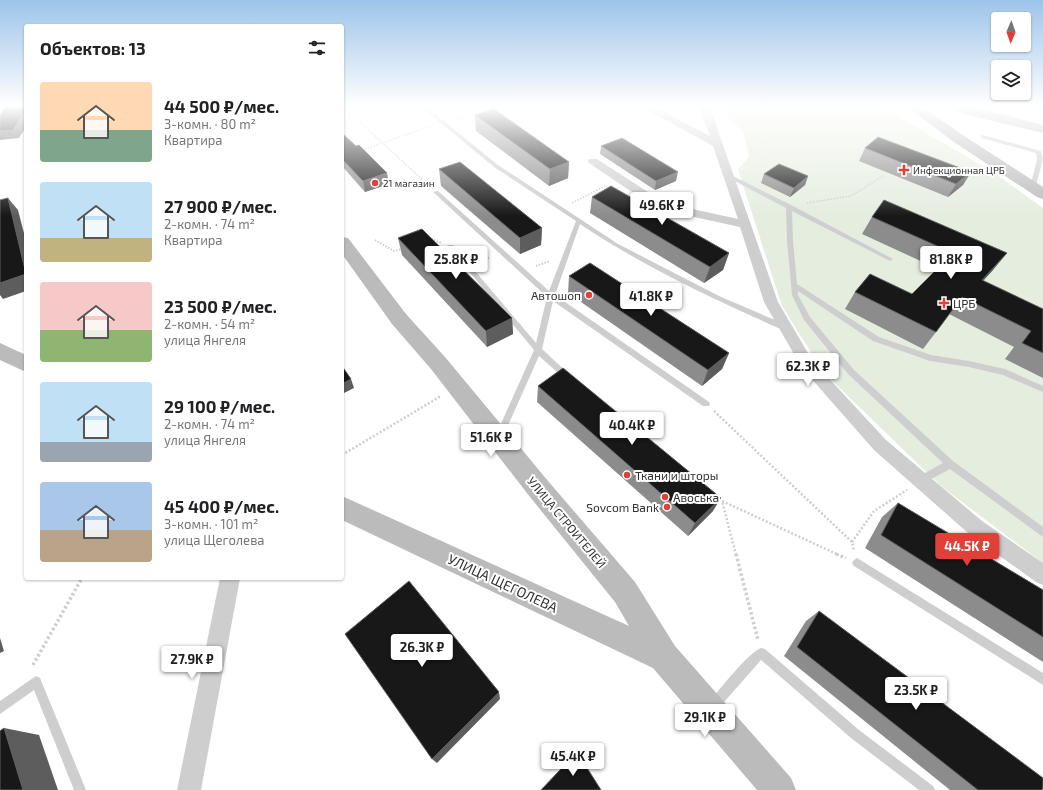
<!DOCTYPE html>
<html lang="ru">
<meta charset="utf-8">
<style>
body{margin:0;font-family:"Exo 2",sans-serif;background:#f6f6f6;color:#202124;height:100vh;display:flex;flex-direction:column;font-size:15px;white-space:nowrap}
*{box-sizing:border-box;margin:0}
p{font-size:13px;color:#757577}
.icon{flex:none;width:22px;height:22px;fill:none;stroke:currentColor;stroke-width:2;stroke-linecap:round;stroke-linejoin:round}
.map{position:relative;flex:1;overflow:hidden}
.panel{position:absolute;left:24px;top:24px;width:320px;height:556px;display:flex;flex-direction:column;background:#fff;border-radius:4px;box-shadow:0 1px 3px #0004}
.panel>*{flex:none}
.needle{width:26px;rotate:182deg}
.buttons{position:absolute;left:991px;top:12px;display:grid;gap:8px}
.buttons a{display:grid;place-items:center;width:40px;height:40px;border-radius:4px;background:#fff;box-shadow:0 1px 3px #0004;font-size:20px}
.price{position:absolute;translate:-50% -34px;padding:0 9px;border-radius:4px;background:#fff;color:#222;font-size:13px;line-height:26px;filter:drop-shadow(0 1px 2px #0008)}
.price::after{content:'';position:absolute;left:50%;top:24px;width:12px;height:9px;margin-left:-6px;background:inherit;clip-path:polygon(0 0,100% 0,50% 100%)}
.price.on{background:#e14039;color:#fff}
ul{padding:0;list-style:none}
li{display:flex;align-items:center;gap:12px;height:100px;padding:0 16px}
li span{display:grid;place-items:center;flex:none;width:112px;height:80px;border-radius:4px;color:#555}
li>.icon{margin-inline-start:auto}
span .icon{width:48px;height:48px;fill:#fffc;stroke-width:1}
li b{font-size:17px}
h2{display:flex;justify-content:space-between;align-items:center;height:48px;padding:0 16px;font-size:17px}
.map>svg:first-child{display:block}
.green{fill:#e5eddf}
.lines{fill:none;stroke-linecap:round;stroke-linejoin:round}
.path-far3{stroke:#cecece;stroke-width:1.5;stroke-dasharray:1.5 1.5;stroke-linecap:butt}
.path-far2{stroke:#cecece;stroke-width:2;stroke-dasharray:1.5 1.5;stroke-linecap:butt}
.path-far1{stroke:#cecece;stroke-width:2.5;stroke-dasharray:2 2;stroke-linecap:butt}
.path{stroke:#cecece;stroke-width:3.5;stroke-dasharray:2.5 2.5;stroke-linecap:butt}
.lane{fill:#cecece;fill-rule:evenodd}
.street{fill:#cecece;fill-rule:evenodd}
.secondary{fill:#bbb;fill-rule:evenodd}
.wall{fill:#8c8c8c}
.shaded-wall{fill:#5d5d5d}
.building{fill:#181818;stroke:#5d5d5d}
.poi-dot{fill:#e14039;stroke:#fff;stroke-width:1.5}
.labels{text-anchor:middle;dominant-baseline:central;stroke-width:4;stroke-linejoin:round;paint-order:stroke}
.far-poi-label{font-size:10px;fill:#313131;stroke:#fff;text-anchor:start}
.poi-label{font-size:12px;fill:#313131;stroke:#fff;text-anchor:start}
.street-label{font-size:12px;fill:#313131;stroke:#fff}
.near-street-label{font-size:14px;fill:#313131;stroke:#fff}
</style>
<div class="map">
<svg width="1043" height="790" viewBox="0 0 1043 790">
<rect width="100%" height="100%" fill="#fff"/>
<path class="green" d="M 724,105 L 878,105 L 993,172 L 1043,208 L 1043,563 L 942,487 L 824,373 L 782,306 L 738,170 L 749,156 L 743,131 L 726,115 Z"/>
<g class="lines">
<g class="path-far3">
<path d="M 342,105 L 428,185"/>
<path d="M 680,105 L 685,108 L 687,114"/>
<path d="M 455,119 L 505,105"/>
<path d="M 362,150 L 431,126"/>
<path d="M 572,203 L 607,185"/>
<path d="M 807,203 L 851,196 L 883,176"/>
</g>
<g class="path-far2">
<path d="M 431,239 L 442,243"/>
<path d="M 375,240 L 394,251 L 402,249"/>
<path d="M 471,252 L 489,258"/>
<path d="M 536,266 L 550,261"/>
</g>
<g class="path-far1">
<path d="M 714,411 L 852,542 L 854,551"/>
<path d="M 342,455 L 441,396"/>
<path d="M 852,542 L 874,511 L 907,490"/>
<path d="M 736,555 L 722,501 L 839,555"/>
</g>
<g class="path">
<path d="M 736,554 L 758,640"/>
<path d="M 836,554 L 846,558"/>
<path d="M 33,665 L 82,578"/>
</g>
<g class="lane">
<path d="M 419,105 L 424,105 L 498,165 L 618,244 L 721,297 L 789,326 L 790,328 L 789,330 L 783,330 C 713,299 644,267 580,224 L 555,295 L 709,402 L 710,404 L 709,406 L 703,406 L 553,301 L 542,349 L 572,377 L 568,380 L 565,379 L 539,356 L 502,439 L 499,441 L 496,439 L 495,437 L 534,350 L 448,246 L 449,245 L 453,245 L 536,343 L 547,297 L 433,192 L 438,191 L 549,291 L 576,221 L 494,167 Z"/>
<path d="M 983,135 L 1041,151 L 1043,159 L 1035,189 L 1030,188 L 1037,159 L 1036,153 L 981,138 L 981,136 Z"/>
<path d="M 727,175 L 731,175 L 791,205 L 893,259 L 890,261 L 888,260 L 792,211 L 793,241 L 797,284 L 879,337 L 931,355 L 969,361 L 1005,369 L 1043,386 L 1043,392 L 1003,375 L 969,367 L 930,361 L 873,341 L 798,291 L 798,295 L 810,317 L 854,370 L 953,461 L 1043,527 L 1043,537 L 950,469 L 924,483 L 921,484 L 918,483 L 917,480 L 918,477 L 943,463 L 848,374 L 804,320 L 792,295 L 787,241 L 786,208 L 727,177 Z"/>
<path d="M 857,558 L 1043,673 L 1043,685 L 854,566 L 852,563 L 854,560 Z"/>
<path d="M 761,648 L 765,649 L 859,730 L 933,786 L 935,790 L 919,790 L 851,738 L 761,660 L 718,709 L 714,711 L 710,709 L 708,705 L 710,701 C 720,689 748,653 761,648 Z"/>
<path d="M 36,676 L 40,678 L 86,790 L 74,790 L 34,690 L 0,714 L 0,701 Z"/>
</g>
<g class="street">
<path d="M 638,105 L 650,105 L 710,136 L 699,105 L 709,105 L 778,302 L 812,360 L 886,440 L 982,521 L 1043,563 L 1043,585 L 1036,582 L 968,533 L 874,450 L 802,368 L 764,302 L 740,227 L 657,209 L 589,163 L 588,161 L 589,159 L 597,159 L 665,203 L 738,219 L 713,146 Z"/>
<path d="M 220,578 L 240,578 L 201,790 L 177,790 Z"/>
</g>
<g class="secondary">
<path d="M 904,105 L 920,105 L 964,136 L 1043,187 L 1043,199 L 1037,197 L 954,142 Z"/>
<path d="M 946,105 L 966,105 L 1043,125 L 1043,133 L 968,115 L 948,108 Z"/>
<path d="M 342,237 L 348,238 L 406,314 L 445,357 L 548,481 L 635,582 L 675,646 L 791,778 L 796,790 L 757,790 L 653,668 L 342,520 L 342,496 L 629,626 L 615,602 L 530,497 L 431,369 L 392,324 L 342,254 Z"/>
<path d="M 0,343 L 26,355 L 26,372 L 0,360 Z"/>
</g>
</g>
<g class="wall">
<path d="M 475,115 L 569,162 L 568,178 L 549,186 L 476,131 Z"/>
<path d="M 342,133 L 389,184 L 365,192 L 342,166 Z"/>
<path d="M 601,146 L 676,181 L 655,190 L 600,154 Z"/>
<path d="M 865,148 L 971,172 L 963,185 L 948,197 L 859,161 Z"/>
<path d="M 439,169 L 542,228 L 541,245 L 520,254 L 441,186 Z"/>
<path d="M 764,174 L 808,176 L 805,185 L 790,197 L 761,183 Z"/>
<path d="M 592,197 L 729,253 L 723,270 L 704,283 L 590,213 Z"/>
<path d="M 872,217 L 993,270 L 983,281 L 1043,309 L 1043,378 L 1005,359 L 1014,347 L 949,314 L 936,332 L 923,349 L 845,309 L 855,292 L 912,294 L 938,269 L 862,234 Z"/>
<path d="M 398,238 L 512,318 L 513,334 L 487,347 L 402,255 Z"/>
<path d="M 569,276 L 729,353 L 722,369 L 702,386 L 568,293 Z"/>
<path d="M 538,386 L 713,511 L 688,536 L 537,402 Z"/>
<path d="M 898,503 L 1043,590 L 1043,662 L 865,548 L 882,517 Z"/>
<path d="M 819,611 L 1042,790 L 950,790 L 784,656 L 806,621 Z"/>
</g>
<g class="shaded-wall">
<path d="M 26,110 L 26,127 L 19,138 L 0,140 L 0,131 Z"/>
<path d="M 569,162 L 568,178 L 549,186 L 550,169 Z"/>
<path d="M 678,172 L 676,181 L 655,190 L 656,181 Z"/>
<path d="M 971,172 L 963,185 L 948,197 L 956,184 Z"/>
<path d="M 387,173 L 389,184 L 365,192 L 363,181 Z"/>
<path d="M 808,176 L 805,185 L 790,197 L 794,188 Z"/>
<path d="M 8,198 L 18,210 L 26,241 L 26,274 Z"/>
<path d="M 542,228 L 541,245 L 520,254 L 520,238 Z"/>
<path d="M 729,253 L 723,270 L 704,283 L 710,267 Z"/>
<path d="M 1007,253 L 993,270 L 968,297 L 982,280 Z"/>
<path d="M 26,274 L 26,291 L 3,299 L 0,295 L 0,283 Z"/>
<path d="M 512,318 L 513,334 L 487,347 L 486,331 Z"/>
<path d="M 729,353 L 722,369 L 702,386 L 708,370 Z"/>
<path d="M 351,379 L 354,388 L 342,394 L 342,384 Z"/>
<path d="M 721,498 L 713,511 L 688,536 L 695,523 Z"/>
<path d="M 0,638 L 4,651 L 0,653 Z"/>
<path d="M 499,692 L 500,699 L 437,763 L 432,759 Z"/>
<path d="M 4,728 L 39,735 L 58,790 L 23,790 Z"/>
</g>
<g class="building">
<path d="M 7,105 L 26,105 L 26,110 L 13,130 L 0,131 L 0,115 Z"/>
<path d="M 494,109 L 569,162 L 550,169 L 475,115 Z"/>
<path d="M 342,133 L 356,146 L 359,145 L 387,173 L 363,181 L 342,159 Z"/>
<path d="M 878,137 L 971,172 L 956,184 L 865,148 Z"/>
<path d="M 622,138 L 678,172 L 656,181 L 601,146 Z"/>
<path d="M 460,162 L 542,228 L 520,238 L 439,169 Z"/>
<path d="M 779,164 L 808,176 L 794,188 L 764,174 Z"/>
<path d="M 611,186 L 729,253 L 710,267 L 592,197 Z"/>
<path d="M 8,198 L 26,274 L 0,283 L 0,200 Z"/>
<path d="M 884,200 L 1007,253 L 982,280 L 1043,309 L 1043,353 L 1022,343 L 1031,331 L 962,297 L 936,332 L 855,292 L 870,274 L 912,294 L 953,253 L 872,217 Z"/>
<path d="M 422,229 L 512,318 L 486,331 L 398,238 Z"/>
<path d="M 590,263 L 729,353 L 708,370 L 569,276 Z"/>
<path d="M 342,366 L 351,379 L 342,384 Z"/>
<path d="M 563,368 L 721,498 L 695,523 L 538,386 Z"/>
<path d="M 898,503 L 1043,590 L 1043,637 L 881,535 Z"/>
<path d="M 409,581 L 499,692 L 432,759 L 345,634 Z"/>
<path d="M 819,611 L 1043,778 L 1043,787 L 1042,790 L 978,790 L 797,647 Z"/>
<path d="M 4,728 L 23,790 L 0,790 L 0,731 Z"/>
<path d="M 577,752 L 601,790 L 541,790 Z"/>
</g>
<linearGradient id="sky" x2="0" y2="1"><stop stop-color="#9dc4ea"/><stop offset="0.49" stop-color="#fff"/><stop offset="1" stop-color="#fff" stop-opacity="0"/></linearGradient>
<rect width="1043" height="216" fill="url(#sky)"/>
<g class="poi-dot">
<path d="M902 164h4v4h4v4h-4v4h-4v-4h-4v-4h4z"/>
<circle cx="375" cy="183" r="4"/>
<circle cx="589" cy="295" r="4"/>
<path d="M942 297h4v4h4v4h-4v4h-4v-4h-4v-4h4z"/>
<circle cx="627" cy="475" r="4"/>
<circle cx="665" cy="497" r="4"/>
<circle cx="667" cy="507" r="4"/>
</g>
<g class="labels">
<g class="far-poi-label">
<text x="913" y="170">Инфекционная ЦРБ</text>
<text x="383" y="183">21 магазин</text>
</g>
<g class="poi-label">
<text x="581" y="295" text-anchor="end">Автошоп</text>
<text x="953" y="303">ЦРБ</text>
<text x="635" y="475">Ткани и шторы</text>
<text x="673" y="497">Авоська</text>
<text x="659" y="507" text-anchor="end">Sovcom Bank</text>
</g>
<g class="street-label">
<text transform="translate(567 522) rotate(50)">УЛИЦА СТРОИТЕЛЕЙ</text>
</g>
<g class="near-street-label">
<text transform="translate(503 583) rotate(25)">УЛИЦА ЩЕГОЛЕВА</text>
</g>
</g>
</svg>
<div class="buttons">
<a><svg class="needle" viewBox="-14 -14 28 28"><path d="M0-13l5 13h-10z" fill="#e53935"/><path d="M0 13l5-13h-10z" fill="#757577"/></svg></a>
<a><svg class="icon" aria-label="layers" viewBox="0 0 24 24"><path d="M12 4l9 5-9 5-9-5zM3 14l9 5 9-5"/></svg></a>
</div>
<b class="price" style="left:662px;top:226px">49.6K ₽</b>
<b class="price" style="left:456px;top:280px">25.8K ₽</b>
<b class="price" style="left:951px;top:280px">81.8K ₽</b>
<b class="price" style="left:651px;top:317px">41.8K ₽</b>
<b class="price" style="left:808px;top:387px">62.3K ₽</b>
<b class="price" style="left:632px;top:446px">40.4K ₽</b>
<b class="price" style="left:491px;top:458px">51.6K ₽</b>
<b class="price on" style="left:967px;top:567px">44.5K ₽</b>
<b class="price" style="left:422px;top:668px">26.3K ₽</b>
<b class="price" style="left:192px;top:680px">27.9K ₽</b>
<b class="price" style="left:916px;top:711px">23.5K ₽</b>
<b class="price" style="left:705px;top:738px">29.1K ₽</b>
<b class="price" style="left:573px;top:777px">45.4K ₽</b>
<section class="panel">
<h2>Объектов: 13<svg class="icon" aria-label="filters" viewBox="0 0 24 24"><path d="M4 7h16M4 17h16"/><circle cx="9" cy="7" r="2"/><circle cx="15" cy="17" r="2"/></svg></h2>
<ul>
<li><span style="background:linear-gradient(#ffd9b3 60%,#7fa58c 0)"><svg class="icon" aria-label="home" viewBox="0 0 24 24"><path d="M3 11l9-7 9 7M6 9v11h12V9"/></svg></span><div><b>44 500 ₽/мес.</b><p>3-комн. · 80 m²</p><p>Квартира</p></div></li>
<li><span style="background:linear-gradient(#bfe0f5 70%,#c2b280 0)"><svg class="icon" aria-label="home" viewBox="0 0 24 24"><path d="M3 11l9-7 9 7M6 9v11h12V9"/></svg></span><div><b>27 900 ₽/мес.</b><p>2-комн. · 74 m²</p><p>Квартира</p></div></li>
<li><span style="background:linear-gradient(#f6c9c9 60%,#8fb573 0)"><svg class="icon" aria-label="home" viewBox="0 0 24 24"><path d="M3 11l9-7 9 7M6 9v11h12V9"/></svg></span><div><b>23 500 ₽/мес.</b><p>2-комн. · 54 m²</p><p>улица Янгеля</p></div></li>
<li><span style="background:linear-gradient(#bfe0f5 75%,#9aa5b1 0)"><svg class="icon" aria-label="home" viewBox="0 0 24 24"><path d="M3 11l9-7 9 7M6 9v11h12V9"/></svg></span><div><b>29 100 ₽/мес.</b><p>2-комн. · 74 m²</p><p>улица Янгеля</p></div></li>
<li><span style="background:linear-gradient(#a9c7e8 60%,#b9a48a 0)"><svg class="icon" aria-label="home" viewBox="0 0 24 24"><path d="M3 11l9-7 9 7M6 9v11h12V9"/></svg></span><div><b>45 400 ₽/мес.</b><p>3-комн. · 101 m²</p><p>улица Щеголева</p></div></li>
</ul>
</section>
</div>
